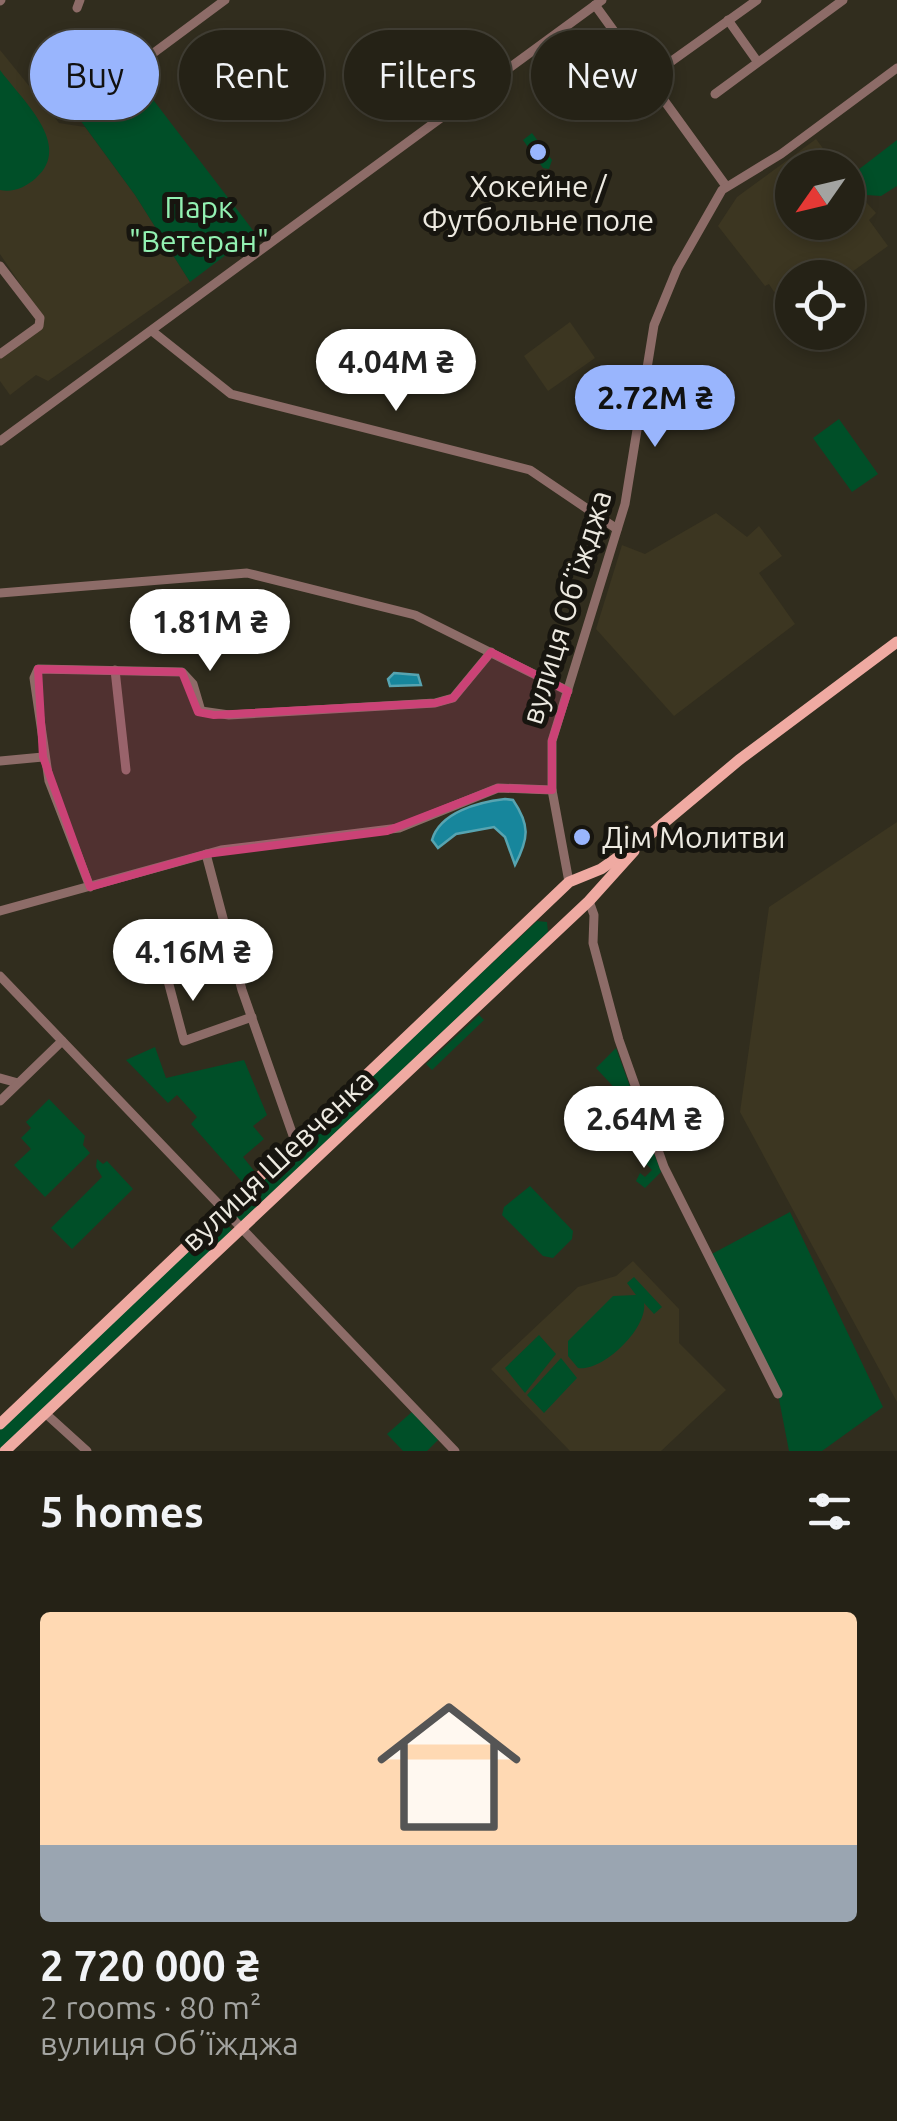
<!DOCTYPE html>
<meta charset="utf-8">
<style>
body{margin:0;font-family:Ubuntu,sans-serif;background:#312f23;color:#f1f3f6;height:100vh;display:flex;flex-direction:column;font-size:38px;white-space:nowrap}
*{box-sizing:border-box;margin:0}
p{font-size:32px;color:#a3a4a1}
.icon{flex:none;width:55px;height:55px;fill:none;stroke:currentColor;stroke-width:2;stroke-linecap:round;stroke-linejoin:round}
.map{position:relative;height:1451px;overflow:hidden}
.drawer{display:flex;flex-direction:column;background:#252216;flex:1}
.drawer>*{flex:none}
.top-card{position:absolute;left:30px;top:30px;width:838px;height:90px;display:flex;gap:20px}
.needle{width:65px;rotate:236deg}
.fabs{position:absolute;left:775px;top:150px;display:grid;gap:20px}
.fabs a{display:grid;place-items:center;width:90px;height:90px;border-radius:50%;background:#252216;box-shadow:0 5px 15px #0003,0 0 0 2px #423f35;font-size:50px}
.price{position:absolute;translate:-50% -85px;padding:0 22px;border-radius:35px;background:#fff;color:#222;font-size:32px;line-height:65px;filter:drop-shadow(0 2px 5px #0008)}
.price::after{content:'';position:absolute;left:50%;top:60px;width:30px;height:22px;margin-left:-15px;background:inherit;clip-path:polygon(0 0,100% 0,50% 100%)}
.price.current{background:#99b5fd;color:#111}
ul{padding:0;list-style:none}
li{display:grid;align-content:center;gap:20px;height:530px;padding:0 40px}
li+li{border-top:2px solid #423f35}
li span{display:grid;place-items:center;height:310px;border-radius:10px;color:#555}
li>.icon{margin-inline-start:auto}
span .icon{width:180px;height:180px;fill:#fffc;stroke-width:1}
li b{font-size:42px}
h2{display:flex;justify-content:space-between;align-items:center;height:120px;padding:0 40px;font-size:42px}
.chip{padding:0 35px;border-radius:45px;background:#252216;box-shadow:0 5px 15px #0003,0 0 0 2px #423f35;font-size:35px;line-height:90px}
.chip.current{background:#99b5fd;color:#111}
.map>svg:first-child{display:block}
.built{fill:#3c3621}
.green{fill:#004f28}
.water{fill:#17869c;stroke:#57a4b1;stroke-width:2.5}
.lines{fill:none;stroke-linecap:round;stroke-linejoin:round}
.minor{stroke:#8d6c68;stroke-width:9}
.major{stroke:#efaaa2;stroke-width:11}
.marked{fill:#cb4276;fill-opacity:0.2;stroke:#cb4276;stroke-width:8;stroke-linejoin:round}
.poi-dot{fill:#99b5fd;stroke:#17150f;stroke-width:4}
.labels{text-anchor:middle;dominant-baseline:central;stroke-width:10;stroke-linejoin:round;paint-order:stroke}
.poi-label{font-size:30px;fill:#edeae1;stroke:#17150f}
.park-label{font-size:30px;fill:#93f1b2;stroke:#17150f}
.street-label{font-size:30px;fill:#edeae1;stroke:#17150f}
</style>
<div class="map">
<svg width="897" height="1451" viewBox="0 0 897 1451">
<rect width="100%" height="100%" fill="#312d1e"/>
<g class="built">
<path d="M 0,50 L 59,123 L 85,127 L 135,195 L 190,282 L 48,381 L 36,375 L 10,395 L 0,381 L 0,356 L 43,318 L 0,254 Z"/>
<path d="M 816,139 L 837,167 L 792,168 L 792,222 L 848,222 L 848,182 L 876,213 L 869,220 L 888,246 L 845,277 L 792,278 L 792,308 L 779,290 L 774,292 L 769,284 L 765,286 L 718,226 L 737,197 Z"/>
<path d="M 570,322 L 595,358 L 548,391 L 524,356 Z"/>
<path d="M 716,513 L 747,537 L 759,526 L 782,556 L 759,573 L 795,624 L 674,716 L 596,629 L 622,545 L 645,554 Z"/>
<path d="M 897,822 L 897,1402 L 740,1112 L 769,907 Z"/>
<path d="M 633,1261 L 679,1309 L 679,1343 L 726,1390 L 661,1451 L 570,1451 L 491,1369 L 578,1287 L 616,1276 Z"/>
</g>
<g class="green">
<path d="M 122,59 L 255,233 L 190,282 L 135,195 L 64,98 Z"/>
<path d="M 0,70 C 21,99 74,145 36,178 C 26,187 13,193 0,190 Z"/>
<path d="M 532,133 L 552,160 L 549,169 L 543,168 L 523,140 Z"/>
<path d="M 897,140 L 897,186 L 881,196 L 867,195 L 857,184 L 858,170 Z"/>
<path d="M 839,419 L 878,474 L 852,492 L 813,438 Z"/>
<path d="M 537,921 L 547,922 L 548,932 L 241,1222 L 229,1210 Z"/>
<path d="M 479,1015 L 484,1020 L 432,1070 L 426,1064 Z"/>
<path d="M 155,1047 L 166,1078 L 244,1060 L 267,1115 L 253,1126 L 264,1139 L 243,1157 L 255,1172 L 243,1183 L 191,1124 L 197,1117 L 177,1095 L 168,1103 L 126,1060 Z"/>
<path d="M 616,1048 L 661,1172 L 645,1188 L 636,1181 L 640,1173 L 645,1177 L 652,1170 L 627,1144 L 637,1134 L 612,1107 L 623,1097 L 596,1068 Z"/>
<path d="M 49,1099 L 85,1136 L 83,1145 L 90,1153 L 45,1197 L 14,1165 L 31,1149 L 21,1138 L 31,1128 L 26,1122 Z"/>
<path d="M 97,1159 L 103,1164 L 107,1161 L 133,1189 L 72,1249 L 51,1228 L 102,1177 L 96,1167 Z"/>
<path d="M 530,1186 L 573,1231 L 572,1239 L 553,1258 L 543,1256 L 502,1215 L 504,1207 Z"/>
<path d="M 790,1212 L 883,1407 L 822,1451 L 789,1451 L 778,1394 L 708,1256 Z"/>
<path d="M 221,1218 L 232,1230 L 0,1451 L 0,1427 Z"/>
<path d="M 634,1277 L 662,1307 L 654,1314 L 644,1303 C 648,1328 603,1372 578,1368 L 568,1356 L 568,1341 L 613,1296 L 636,1295 L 627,1283 Z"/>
<path d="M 539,1335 L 556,1354 L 525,1393 L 505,1368 Z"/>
<path d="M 561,1358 L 577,1378 L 544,1413 L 527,1395 Z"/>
<path d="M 413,1411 L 439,1439 L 427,1451 L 403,1451 L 387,1434 Z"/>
</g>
<g class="water">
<path d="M 119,73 L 124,74 L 132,89 L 88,113 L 79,97 Z"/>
<path d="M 394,673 L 418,675 L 421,685 L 390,686 L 388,679 Z"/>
<path d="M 505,799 L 513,800 C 530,825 529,838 515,865 L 505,837 L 494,827 L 456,834 L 438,848 L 432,840 C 440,812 479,802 505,799 Z"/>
</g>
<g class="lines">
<g class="minor">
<path d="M 0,1 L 1,0"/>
<path d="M 595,5 L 726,186"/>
<path d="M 77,8 L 80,0"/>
<path d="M 728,20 L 757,61"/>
<path d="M 132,69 L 225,0"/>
<path d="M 648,78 L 757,0"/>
<path d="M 715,94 L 843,0"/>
<path d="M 0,266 L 40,318 L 39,326 L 0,354"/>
<path d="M 152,331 L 231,394 L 530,470 L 617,529"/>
<path d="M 0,441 L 602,0"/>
<path d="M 0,593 L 247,573 L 415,615 L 568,691"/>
<path d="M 115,670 L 126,770"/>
<path d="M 0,761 L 43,757"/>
<path d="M 206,854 L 242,990 L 296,1144"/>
<path d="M 569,882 L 552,790 L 552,741 L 625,504 L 654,325 L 677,269 L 722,190 L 781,154 L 897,68"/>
<path d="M 90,887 L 49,781 L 34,678 L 38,669 L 182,672 L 193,684 L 201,711 L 229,715 L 435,703 L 453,698 L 491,652"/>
<path d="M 589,901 L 594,915 L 593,943 L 619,1040 L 664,1167 L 778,1394"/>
<path d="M 0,911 L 221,850 L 399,828 L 498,788 L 552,790"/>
<path d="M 159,947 L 184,1041 L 252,1017"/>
<path d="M 0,976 L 455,1451"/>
<path d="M 0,1078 L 18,1083"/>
<path d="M 0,1101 L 62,1041"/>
<path d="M 45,1413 L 87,1451"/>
</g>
<g class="major">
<path d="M 0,1424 L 569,882 L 601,869 L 647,837 L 739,760 L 897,642"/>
<path d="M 5,1451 L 589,901 L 634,851"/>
</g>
</g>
<path class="marked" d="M 491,652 L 568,691 L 552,741 L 552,790 L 498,788 L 387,831 L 206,854 L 90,887 L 43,757 L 38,669 L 182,672 L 198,712 L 214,715 L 435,703 L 453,698 Z"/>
<g class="poi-dot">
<circle cx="538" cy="152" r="10"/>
<circle cx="582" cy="837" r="10"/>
</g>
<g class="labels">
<g class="poi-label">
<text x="538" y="186">Хокейне /<tspan x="538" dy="34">Футбольне поле</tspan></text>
<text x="602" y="837" text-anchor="start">Дім Молитви</text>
</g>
<g class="park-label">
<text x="199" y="207">Парк<tspan x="199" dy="34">"Ветеран"</tspan></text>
</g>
<g class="street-label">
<text transform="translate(566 607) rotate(-73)">вулиця Обʼїжджа</text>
<text transform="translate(277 1160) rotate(-43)">вулиця Шевченка</text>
</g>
</g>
</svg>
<div class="fabs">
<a><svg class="needle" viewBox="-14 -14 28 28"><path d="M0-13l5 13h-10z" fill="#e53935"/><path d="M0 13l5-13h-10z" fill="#a3a4a1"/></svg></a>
<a><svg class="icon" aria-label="locate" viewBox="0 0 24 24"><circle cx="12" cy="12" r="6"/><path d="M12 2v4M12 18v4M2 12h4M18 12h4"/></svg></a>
</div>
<b class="price" style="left:396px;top:414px">4.04M ₴</b>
<b class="price current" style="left:655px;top:450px">2.72M ₴</b>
<b class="price" style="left:210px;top:674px">1.81M ₴</b>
<b class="price" style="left:193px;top:1004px">4.16M ₴</b>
<b class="price" style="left:644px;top:1171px">2.64M ₴</b>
<div class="top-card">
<a class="chip current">Buy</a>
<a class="chip">Rent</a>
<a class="chip">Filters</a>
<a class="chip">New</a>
</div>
</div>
<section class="drawer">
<h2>5 homes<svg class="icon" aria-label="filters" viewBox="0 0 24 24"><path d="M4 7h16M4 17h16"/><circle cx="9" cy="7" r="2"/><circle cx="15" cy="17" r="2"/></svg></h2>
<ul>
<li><span style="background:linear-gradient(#ffd9b3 75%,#9aa5b1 0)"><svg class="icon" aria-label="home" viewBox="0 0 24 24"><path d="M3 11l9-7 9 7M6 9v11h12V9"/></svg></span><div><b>2 720 000 ₴</b><p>2 rooms · 80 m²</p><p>вулиця Обʼїжджа</p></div></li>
</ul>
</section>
